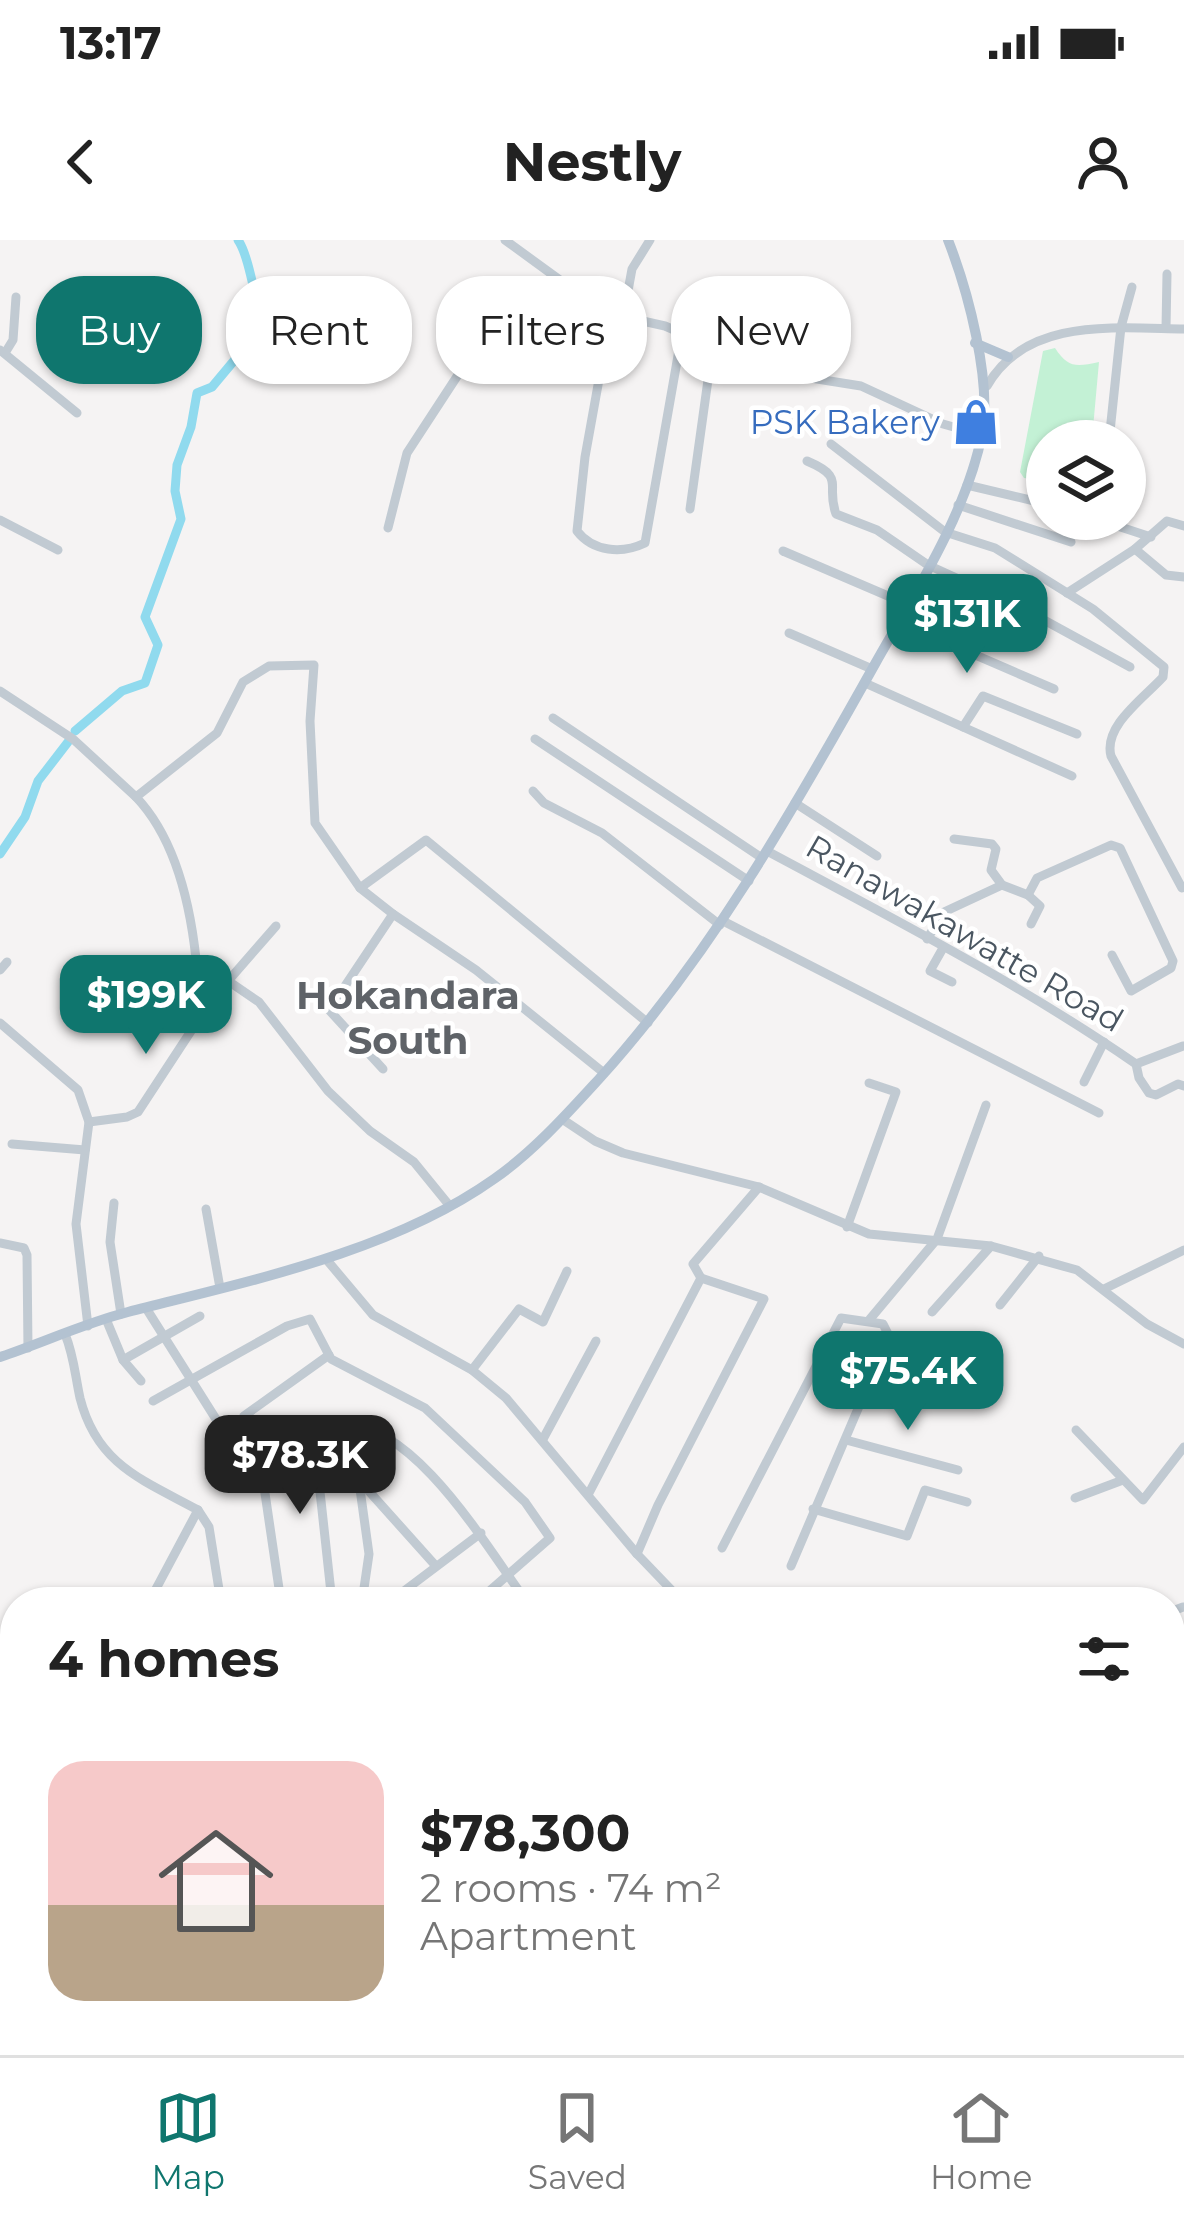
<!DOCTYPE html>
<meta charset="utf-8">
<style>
body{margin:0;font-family:Montserrat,sans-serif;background:#f2f2f2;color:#222;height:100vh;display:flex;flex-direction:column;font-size:45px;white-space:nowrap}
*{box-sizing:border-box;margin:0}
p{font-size:39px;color:#767676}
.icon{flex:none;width:66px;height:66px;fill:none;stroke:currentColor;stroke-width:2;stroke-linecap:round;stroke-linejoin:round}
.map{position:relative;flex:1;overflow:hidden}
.sheet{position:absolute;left:0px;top:1347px;width:1185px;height:468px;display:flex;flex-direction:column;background:#fff;border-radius:48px 48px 0 0;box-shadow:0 3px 9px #0004}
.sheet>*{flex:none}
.guide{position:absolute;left:36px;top:36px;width:1113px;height:108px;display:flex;gap:24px}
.controls{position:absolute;left:1026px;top:180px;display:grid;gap:24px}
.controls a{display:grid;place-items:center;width:120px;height:120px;border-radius:50%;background:#fff;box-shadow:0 3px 9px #0004;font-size:60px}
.price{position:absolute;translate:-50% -102px;padding:0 27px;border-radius:24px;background:#0f766e;color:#fff;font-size:39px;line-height:78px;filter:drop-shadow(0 3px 6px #0008)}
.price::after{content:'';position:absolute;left:50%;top:72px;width:36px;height:27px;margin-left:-18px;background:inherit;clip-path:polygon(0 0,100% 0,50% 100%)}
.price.selected{background:#222;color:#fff}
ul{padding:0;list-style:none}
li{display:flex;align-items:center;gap:36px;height:300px;padding:0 48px}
li span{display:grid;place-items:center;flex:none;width:336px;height:240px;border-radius:36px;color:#555}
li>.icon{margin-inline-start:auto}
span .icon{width:144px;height:144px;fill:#fffc;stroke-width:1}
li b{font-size:51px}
h2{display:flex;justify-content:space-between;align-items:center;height:144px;padding:0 48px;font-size:51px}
.tag{padding:0 42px;border-radius:48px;background:#fff;box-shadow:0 3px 9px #0004;font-size:42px;line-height:108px}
.tag.selected{background:#0f766e;color:#fff}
.status{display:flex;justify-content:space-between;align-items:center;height:84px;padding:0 60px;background:#fff;direction:ltr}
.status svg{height:33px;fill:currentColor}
header{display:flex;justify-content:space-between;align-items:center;height:156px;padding:0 48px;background:#fff;font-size:54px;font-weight:700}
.dock{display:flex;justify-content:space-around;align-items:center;height:168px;border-top:3px solid #e0e0e0;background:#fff;font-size:33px;color:#767676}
.dock a{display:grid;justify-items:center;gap:6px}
.dock .selected{color:#0f766e}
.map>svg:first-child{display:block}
.education{fill:#e6e4e5}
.green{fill:#c3f1d5}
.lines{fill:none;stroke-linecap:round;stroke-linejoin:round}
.canal{stroke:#90daee;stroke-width:9}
.minor{stroke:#c1cad2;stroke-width:9}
.major{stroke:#b3c2d1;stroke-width:10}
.labels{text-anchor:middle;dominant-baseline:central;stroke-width:9;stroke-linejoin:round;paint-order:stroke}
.shop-label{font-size:33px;fill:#366cbe;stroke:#fff;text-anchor:end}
.street-label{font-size:33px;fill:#4a5661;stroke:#fff}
.quarter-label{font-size:39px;font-weight:bold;fill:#5f6368;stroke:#fff}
</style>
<div class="status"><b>13:17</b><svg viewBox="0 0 49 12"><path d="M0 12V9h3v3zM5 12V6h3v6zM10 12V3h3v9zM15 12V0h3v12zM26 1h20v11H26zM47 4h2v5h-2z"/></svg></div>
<header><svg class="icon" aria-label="back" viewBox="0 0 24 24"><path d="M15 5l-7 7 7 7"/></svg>Nestly<svg class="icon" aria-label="person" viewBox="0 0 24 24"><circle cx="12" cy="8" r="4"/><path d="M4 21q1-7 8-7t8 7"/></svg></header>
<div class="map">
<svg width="1184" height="1815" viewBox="0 0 1184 1815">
<rect width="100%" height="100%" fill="#f5f3f3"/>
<path class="education" d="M 1170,1748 L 1184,1758 L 1184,1815 L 1000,1815 L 980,1800 L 1170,1800 Z"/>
<path class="green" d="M 1055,108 C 1068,128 1076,127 1099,122 L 1093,188 L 1077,185 L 1077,201 L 1047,201 L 1047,241 L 1024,238 L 1020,232 L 1043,111 Z"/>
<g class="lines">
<g class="canal">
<path d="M 75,491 L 122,451 L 145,443 L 158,405 L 145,377 L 181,279 L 175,251 L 177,225 L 191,187 L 197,153 L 212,147 L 263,86 C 256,65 249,15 238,0"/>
<path d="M 0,614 L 25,577 L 38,541 L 68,502"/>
</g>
<g class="minor">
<path d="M 505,0 L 590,62 L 616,75 L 665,86 L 753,124 L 792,135 L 861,146 L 943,184 L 982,195"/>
<path d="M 611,73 L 585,217 L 577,291 C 593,312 622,314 645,303 L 682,93"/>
<path d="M 623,78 L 632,29 L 650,0"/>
<path d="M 1166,88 L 1167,34"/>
<path d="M 0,110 L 77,173"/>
<path d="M 5,113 L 13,100 L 16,57"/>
<path d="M 987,146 C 1026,77 1115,88 1184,89"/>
<path d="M 1109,201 L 1121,87 L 1132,47"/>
<path d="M 831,204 L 945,292 L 995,308 L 1093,369 L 1164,427 L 1163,437 C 1144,458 1103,486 1111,516 L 1182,648"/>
<path d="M 807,221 C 847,238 825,244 836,274 L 877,290 L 928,325 L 1022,368 L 1130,427"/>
<path d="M 967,245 L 1047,264"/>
<path d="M 958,265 L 1071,302"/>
<path d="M 690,269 L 713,104"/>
<path d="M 1096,279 L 1151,297"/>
<path d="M 0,280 L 58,310"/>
<path d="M 388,288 L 407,213 L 471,115 L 483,114 L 546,130 L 555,129 L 596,86 L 609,79"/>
<path d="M 1135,309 L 1166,335 L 1184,337"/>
<path d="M 783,311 L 909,365"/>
<path d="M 1067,353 L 1135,309 L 1167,281 L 1184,286"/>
<path d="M 899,382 L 1054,449"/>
<path d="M 789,393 L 872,429"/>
<path d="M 865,443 L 963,487 L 983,456 L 1077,494"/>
<path d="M 0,451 L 73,499 L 136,557 L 217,493 L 243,442 L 269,426 L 314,425 L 310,481 L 315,583 L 360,648 L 426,600 L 648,783"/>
<path d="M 553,478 L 762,618"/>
<path d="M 963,487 L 1072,536"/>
<path d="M 535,499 L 749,641"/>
<path d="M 533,551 L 544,563 L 602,593 L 720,685"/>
<path d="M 136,557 C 175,598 190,663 196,719 L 259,762 L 328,851 L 370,891 L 414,922 L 449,965"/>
<path d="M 795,563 L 877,616"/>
<path d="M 954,599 L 992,604 L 996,609 L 991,630 L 1002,645"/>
<path d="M 767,611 C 892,678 1019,743 1136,824 L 1139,838 L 1149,853 L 1156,855 L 1178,844 L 1184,846"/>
<path d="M 360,648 L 393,674"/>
<path d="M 1028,655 L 1040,666 L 1031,684"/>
<path d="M 723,681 L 1099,873"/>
<path d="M 927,699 L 944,672 L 1002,645 L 1028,655 L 1037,638 L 1111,605 L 1120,608 L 1173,721 L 1171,728 L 1131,751 L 1112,715"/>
<path d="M 943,708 L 930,731 L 952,742"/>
<path d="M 0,730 L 7,722"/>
<path d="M 228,741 L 276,686"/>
<path d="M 0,783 L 78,850 L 89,882 L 76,984 L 88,1086"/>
<path d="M 1136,824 L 1183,806"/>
<path d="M 383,829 L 329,770 L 393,674 L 476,730 L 604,833"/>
<path d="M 1084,842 L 1104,802"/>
<path d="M 562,879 L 595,901 L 623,913 L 759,947 L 869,994 L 991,1006 L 1077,1030 L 1147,1084 L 1184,1104"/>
<path d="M 89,882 L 127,877 L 138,872 L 210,762"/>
<path d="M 12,904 L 85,910"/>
<path d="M 114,963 L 110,1002 L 121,1074"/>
<path d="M 206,969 L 220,1048"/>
<path d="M 847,987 L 896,852 L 869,843"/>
<path d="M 0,1003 L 24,1008 L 27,1015 L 28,1108"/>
<path d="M 326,1019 L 373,1075 L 472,1130 L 506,1158 L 637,1314 L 683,1362"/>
<path d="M 1104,1049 L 1184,1010"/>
<path d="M 1000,1065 L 1039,1016"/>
<path d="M 146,1068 L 226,1195 C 264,1207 306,1185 345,1185 C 416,1184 489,1311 527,1362"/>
<path d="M 932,1072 L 991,1006"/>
<path d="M 106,1079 L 123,1120 L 141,1141"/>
<path d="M 870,1079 L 937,999 L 986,865"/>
<path d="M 65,1094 C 74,1116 75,1135 80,1158 C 97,1225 143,1240 198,1270 L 149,1362"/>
<path d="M 123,1120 L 200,1076"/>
<path d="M 472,1130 L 519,1069 L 543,1082 L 567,1031"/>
<path d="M 153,1161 L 287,1086 L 310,1079 L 331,1119 L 425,1168 L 525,1262 L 550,1298 L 477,1362"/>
<path d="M 351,1184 L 369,1314 L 362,1362"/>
<path d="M 313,1187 L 332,1362"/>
<path d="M 1076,1190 L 1143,1260 L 1184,1207"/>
<path d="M 543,1199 L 596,1101"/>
<path d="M 846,1200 L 958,1230"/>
<path d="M 358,1239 L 435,1325"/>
<path d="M 589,1253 L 701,1038 L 693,1024 L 759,947"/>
<path d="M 1075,1258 L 1123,1240"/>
<path d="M 813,1269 L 907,1296 L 925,1250 L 967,1262"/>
<path d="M 198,1270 L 209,1287 L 221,1362"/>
<path d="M 722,1308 L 841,1078 L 883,1084 L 889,1096 L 791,1326"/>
<path d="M 637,1314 L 658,1265 L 764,1059 L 701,1038"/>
<path d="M 396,1357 L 481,1293"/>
<path d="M 281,1362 L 257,1199 L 244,1176 L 329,1115"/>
<path d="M 1170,1372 L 1183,1367"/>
<path d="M 1170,1414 L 1184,1405"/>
<path d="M 15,1630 L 5,1651 L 15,1657"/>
<path d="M 0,1733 L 15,1735"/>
<path d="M 196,1800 L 202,1815"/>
<path d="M 440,1800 L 440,1815"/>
<path d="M 705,1800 L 717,1815"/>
<path d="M 818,1800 L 826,1815"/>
<path d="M 972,1800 L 991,1815"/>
<path d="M 35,1815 L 39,1800"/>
<path d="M 107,1815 L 112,1800"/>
<path d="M 718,1815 L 735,1800"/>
<path d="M 875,1815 L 896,1800"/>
</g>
<g class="major">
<path d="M 975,103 L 1008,117"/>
<path d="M 0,1117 C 42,1103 85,1083 128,1072 C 249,1041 391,1012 494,939 C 533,912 567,874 599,839 C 711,715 794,569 875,424 C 914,355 967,272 982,194 C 992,141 968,51 948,0"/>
</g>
</g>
<defs>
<symbol id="shop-bare" viewBox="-9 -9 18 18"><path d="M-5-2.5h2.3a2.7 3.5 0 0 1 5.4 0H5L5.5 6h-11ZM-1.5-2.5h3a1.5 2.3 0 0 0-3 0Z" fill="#3f7fe0" stroke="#fff" stroke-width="2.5" paint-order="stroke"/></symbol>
</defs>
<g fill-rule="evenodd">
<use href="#shop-bare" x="943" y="149" width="66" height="66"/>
</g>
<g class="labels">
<g class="shop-label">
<text x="940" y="182">PSK Bakery</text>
</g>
<g class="street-label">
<text transform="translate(965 693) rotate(30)">Ranawakawatte Road</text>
</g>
<g class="quarter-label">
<text x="408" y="755">Hokandara<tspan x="408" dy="45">South</tspan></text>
</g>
</g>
</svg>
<div class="controls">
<a><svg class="icon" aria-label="layers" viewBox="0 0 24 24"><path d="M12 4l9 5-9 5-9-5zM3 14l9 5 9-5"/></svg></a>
</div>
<b class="price" style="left:967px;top:436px">$131K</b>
<b class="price" style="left:146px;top:817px">$199K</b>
<b class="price" style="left:908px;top:1193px">$75.4K</b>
<b class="price selected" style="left:300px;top:1277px">$78.3K</b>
<div class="guide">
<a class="tag selected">Buy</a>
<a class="tag">Rent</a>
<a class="tag">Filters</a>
<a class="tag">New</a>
</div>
<section class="sheet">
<h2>4 homes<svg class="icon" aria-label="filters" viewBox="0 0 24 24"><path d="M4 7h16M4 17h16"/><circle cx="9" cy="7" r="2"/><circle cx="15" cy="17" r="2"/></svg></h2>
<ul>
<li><span style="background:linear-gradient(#f6c9c9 60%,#b9a48a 0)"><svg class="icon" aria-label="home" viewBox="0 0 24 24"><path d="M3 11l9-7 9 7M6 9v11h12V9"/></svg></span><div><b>$78,300</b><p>2 rooms · 74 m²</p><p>Apartment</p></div></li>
</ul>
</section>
</div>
<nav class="dock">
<a class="selected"><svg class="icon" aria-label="map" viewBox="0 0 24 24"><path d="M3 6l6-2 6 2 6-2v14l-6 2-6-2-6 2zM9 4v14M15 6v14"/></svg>Map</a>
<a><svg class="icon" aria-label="saved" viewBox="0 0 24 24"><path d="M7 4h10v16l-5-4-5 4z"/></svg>Saved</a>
<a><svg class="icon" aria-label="home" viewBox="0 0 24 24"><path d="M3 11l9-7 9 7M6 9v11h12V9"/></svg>Home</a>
</nav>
